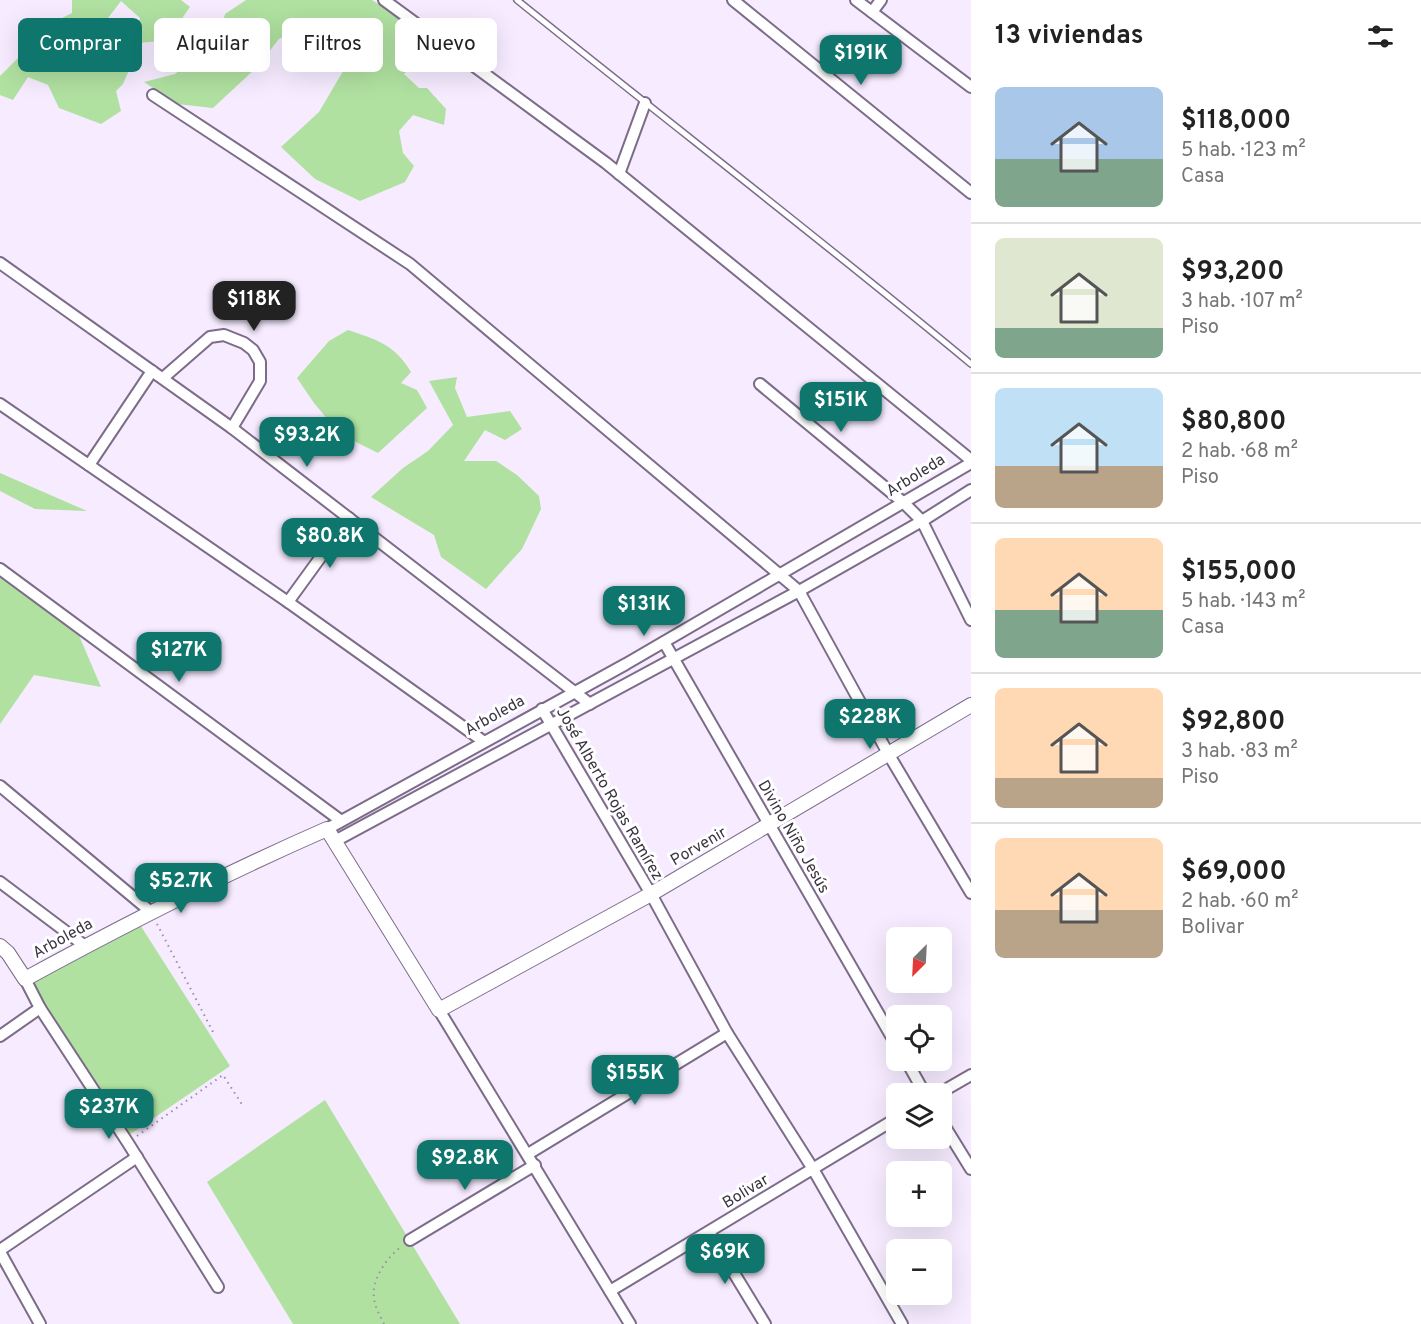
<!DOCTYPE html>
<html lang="es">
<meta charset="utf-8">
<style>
body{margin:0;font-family:Overpass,sans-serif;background:#f6f6f6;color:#222;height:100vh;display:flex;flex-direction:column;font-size:22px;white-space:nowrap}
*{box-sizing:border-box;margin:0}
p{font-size:20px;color:#767676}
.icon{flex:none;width:33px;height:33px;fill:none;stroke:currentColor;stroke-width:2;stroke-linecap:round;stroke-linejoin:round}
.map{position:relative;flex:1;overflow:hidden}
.panel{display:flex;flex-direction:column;background:#fff;width:450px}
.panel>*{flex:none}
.banner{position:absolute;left:18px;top:18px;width:570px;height:54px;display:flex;gap:12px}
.needle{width:39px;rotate:204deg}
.fabs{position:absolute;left:886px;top:927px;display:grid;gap:12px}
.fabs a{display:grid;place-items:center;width:66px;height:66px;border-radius:9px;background:#fff;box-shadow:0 6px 24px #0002;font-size:30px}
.price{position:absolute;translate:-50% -51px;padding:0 14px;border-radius:12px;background:#0f766e;color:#fff;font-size:20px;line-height:39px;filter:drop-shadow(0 2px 3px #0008)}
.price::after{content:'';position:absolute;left:50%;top:36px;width:18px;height:14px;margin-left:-9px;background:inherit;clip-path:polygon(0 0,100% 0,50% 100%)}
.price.on{background:#222;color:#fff}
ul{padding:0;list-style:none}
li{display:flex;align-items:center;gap:18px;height:150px;padding:0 24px}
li+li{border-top:2px solid #e0e0e0}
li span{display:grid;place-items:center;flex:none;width:168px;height:120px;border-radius:9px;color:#555}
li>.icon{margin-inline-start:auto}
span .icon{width:72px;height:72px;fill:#fffc;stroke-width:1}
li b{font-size:26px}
h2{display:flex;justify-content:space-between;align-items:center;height:72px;padding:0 24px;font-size:26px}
.tag{padding:0 21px;border-radius:9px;background:#fff;box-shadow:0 6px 24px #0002;font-size:21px;line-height:54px}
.tag.on{background:#0f766e;color:#fff}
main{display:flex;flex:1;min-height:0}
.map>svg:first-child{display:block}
.green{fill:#b0e1a1}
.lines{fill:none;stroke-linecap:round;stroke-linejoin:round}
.service-casing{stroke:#7c6c89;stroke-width:8}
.minor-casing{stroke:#7c6c89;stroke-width:14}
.tertiary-casing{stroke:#7c6c89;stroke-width:16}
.path{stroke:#988fa0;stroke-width:2;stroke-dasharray:1.5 4.5;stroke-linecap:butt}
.service{stroke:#fff;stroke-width:5}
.minor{stroke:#fff;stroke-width:10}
.tertiary{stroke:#fff;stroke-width:14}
.labels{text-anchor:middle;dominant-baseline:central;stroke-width:6;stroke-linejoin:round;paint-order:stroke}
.street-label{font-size:16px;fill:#3b3441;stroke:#fff}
</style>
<main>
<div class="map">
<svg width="971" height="1324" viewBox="0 0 971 1324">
<rect width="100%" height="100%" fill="#f6ebff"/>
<g class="green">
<path d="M 72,0 L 181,0 L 190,7 L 171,34 L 195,43 L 218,40 L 225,14 L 246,0 L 372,0 L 403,20 L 432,47 L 404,74 L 419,88 L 427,88 L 446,109 L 444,125 L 413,115 L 399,131 L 403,153 L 414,166 L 405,182 L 360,201 L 315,179 L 281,147 L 319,112 L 349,61 L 312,22 L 279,39 L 256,68 L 213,108 L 177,104 L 144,82 L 175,74 L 195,58 C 172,44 160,37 132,45 L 140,18 L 121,1 L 108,18 L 110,30 L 95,41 L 96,53 L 133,61 L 123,84 L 116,91 L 121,111 L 101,124 L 59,108 L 48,85 L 28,77 L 13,100 L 0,95 L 0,76 L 54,22 L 72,13 Z"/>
<path d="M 348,330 C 377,340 394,344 411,372 L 401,383 L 417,390 L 427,408 L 378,453 L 340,434 L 314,403 L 297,378 L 329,341 Z"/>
<path d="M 457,377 L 455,388 L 467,417 L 510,411 L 522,429 L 505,440 L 485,430 L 464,461 L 496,461 L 517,475 L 539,496 L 541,509 L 522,549 L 486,589 L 441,557 L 434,535 L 371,497 L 403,468 L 428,451 L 453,425 L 429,381 Z"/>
<path d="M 0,473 L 87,511 L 35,509 L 0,491 Z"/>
<path d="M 0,562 L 69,612 L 101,687 L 34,675 L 0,724 Z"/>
<path d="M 137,920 L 230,1066 L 126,1137 L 32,984 Z"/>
<path d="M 325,1100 L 460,1324 L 293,1324 L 207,1182 Z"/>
</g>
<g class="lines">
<defs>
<path id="service" d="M 517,0 C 668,122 822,240 971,364"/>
<g id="minor">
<path d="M 384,0 L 606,163 L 971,460"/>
<path d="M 733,0 L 971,193"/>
<path d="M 856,0 L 971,87"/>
<path d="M 872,12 L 881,0"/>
<path d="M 153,95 L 410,264 L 799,591 L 889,755 L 971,893"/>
<path d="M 619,174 L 645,103"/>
<path d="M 0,263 L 232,428 L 590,704"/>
<path d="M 163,378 L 210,337 L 224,335 L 244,343 L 253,350 L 260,362 L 260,381 L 232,428"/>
<path d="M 760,384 L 904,503 L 922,521 L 971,620"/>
<path d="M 0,404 L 288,602 L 483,741"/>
<path d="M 89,465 L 152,371"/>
<path d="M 0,569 L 340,820"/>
<path d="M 288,602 L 349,518"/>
<path d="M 664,642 L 897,1046"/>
<path d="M 542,709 L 651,894 L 727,1033 L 813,1169 L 902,1324"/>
<path d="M 0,786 L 150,911"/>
<path d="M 327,829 L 626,664 L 971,463"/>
<path d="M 335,841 L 799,591 L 922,521 L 971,490"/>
<path d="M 0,882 L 85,946"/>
<path d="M 25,979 L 40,1008 L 128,1143 L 218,1287"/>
<path d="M 439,1010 L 630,1324"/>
<path d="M 0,1036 L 40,1008"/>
<path d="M 906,1060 L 925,1094"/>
<path d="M 938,1094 L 971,1075"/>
<path d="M 942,1122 L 971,1169"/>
<path d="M 528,1154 L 727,1033"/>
<path d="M 709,1232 L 765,1324"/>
<path d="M 410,1240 L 535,1165"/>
<path d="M 0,1250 L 137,1157"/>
<path d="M 0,1252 L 40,1324"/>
<path d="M 610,1291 L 897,1118"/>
</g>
<path id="tertiary" d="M 0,946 L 8,953 L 25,979 C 124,925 224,874 327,829 L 439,1010 L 651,894 L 971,705"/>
</defs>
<use href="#service" class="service-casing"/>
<use href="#minor" class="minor-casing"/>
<use href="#tertiary" class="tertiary-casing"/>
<g class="path">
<path d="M 157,924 L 213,1032"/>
<path d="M 137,1136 L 223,1075 L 243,1106"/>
<path d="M 384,1324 C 380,1315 375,1308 374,1298 C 371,1279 388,1256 402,1246"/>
</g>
<use href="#service" class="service"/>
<use href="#minor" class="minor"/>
<use href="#tertiary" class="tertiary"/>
</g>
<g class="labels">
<g class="street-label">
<text transform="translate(916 476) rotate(-32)">Arboleda</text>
<text transform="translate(495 716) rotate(-29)">Arboleda</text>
<text transform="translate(609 794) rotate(60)">José Alberto Rojas Ramírez</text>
<text transform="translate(793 837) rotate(60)">Divino Niño Jesús</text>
<text transform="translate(699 847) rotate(-30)">Porvenir</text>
<text transform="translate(63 939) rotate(-29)">Arboleda</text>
<text transform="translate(746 1192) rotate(-31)">Bolivar</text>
</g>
</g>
</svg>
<div class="fabs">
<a><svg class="needle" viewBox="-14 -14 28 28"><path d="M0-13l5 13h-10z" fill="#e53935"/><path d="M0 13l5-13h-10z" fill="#767676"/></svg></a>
<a><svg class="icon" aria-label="locate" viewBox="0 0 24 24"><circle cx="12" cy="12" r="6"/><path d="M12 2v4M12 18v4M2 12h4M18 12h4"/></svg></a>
<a><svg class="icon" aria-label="layers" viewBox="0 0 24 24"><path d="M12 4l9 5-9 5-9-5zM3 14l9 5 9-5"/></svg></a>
<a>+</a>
<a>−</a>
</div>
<b class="price" style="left:861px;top:86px">$191K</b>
<b class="price on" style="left:254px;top:332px">$118K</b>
<b class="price" style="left:841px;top:433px">$151K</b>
<b class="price" style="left:307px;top:468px">$93.2K</b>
<b class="price" style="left:330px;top:569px">$80.8K</b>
<b class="price" style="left:644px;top:637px">$131K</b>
<b class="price" style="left:179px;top:683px">$127K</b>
<b class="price" style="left:870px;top:750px">$228K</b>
<b class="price" style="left:181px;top:914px">$52.7K</b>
<b class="price" style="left:635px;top:1106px">$155K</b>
<b class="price" style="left:109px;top:1140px">$237K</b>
<b class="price" style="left:465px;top:1191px">$92.8K</b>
<b class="price" style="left:725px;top:1285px">$69K</b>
<div class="banner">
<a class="tag on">Comprar</a>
<a class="tag">Alquilar</a>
<a class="tag">Filtros</a>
<a class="tag">Nuevo</a>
</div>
</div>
<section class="panel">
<h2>13 viviendas<svg class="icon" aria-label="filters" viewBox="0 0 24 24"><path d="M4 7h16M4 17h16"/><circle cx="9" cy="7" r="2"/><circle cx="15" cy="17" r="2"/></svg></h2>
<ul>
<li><span style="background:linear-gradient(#a9c7e8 60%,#7fa58c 0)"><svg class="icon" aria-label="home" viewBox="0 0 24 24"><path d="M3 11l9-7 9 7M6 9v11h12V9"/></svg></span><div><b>$118,000</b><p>5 hab. · 123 m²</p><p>Casa</p></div></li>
<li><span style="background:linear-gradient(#dfe7d0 75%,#7fa58c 0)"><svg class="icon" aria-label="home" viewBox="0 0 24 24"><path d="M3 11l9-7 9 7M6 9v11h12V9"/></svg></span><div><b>$93,200</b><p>3 hab. · 107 m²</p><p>Piso</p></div></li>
<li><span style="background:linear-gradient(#bfe0f5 65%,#b9a48a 0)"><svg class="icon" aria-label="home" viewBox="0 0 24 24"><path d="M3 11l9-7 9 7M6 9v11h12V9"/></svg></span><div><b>$80,800</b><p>2 hab. · 68 m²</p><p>Piso</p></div></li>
<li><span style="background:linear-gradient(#ffd9b3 60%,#7fa58c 0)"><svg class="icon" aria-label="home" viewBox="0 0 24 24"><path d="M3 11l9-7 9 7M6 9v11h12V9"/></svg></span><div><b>$155,000</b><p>5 hab. · 143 m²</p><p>Casa</p></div></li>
<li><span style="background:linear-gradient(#ffd9b3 75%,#b9a48a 0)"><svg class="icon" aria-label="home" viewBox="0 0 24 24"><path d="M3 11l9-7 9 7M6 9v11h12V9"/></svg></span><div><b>$92,800</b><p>3 hab. · 83 m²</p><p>Piso</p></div></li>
<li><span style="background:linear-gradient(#ffd9b3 60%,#b9a48a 0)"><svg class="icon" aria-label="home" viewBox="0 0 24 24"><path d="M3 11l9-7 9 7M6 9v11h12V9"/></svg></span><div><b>$69,000</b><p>2 hab. · 60 m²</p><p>Bolivar</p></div></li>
</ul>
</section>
</main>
